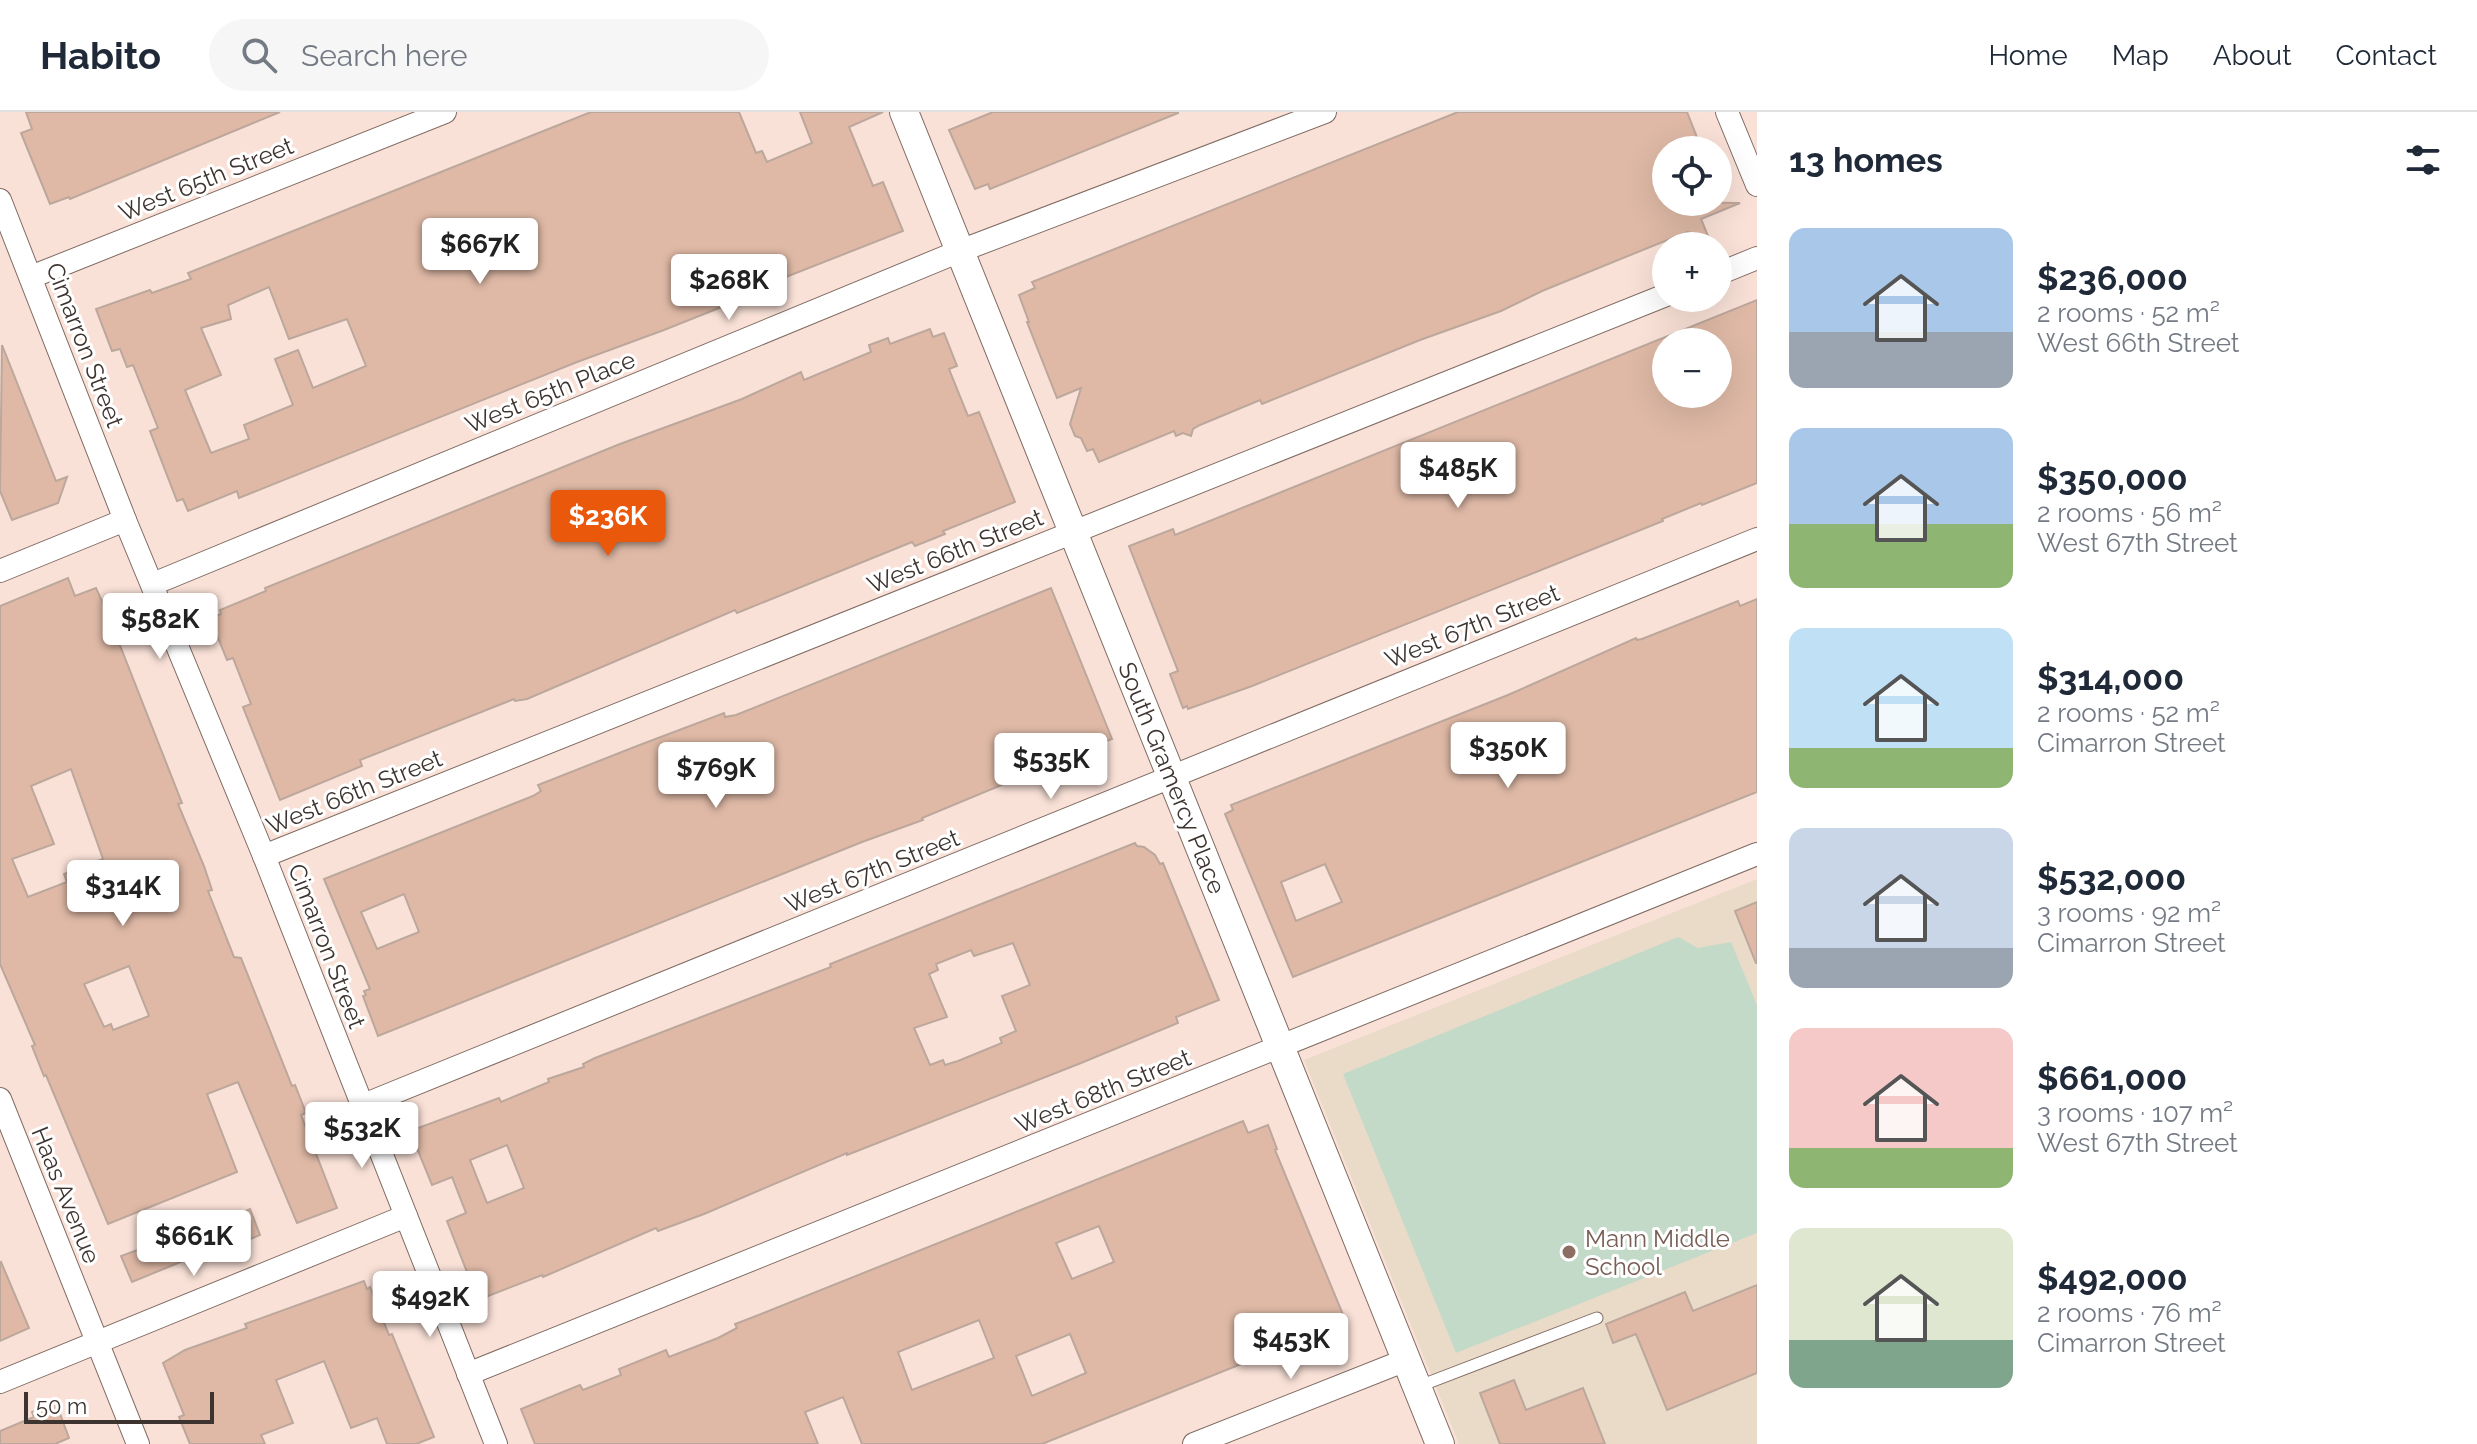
<!DOCTYPE html>
<meta charset="utf-8">
<style>
body{margin:0;font-family:Raleway,sans-serif;background:#f6f6f7;color:#1f2937;height:100vh;display:flex;flex-direction:column;font-size:30px;white-space:nowrap}
*{box-sizing:border-box;margin:0}
p{font-size:26px;color:#747a83}
.icon{flex:none;width:44px;height:44px;fill:none;stroke:currentColor;stroke-width:2;stroke-linecap:round;stroke-linejoin:round}
.map{position:relative;flex:1;overflow:hidden}
.side{display:flex;flex-direction:column;background:#fff;width:720px}
.side>*{flex:none}
.buttons{position:absolute;left:1652px;top:24px;display:grid;gap:16px}
.buttons a{display:grid;place-items:center;width:80px;height:80px;border-radius:50%;background:#fff;box-shadow:0 8px 32px #0002;font-size:40px}
.scale{position:absolute;left:24px;bottom:20px;width:190px;box-sizing:border-box;padding-left:8px;border:4px solid #3d3430;border-top:0;font-size:22px;line-height:28px;white-space:nowrap;color:#3d3430;-webkit-text-stroke:6px #fff;paint-order:stroke}
.price{position:absolute;translate:-50% -68px;padding:0 18px;border-radius:8px;background:#fff;color:#222;font-size:26px;line-height:52px;filter:drop-shadow(0 2px 4px #0008)}
.price::after{content:'';position:absolute;left:50%;top:48px;width:24px;height:18px;margin-left:-12px;background:inherit;clip-path:polygon(0 0,100% 0,50% 100%)}
.price.active{background:#ea580c;color:#fff}
ul{padding:0;list-style:none}
li{display:flex;align-items:center;gap:24px;height:200px;padding:0 32px}
li span{display:grid;place-items:center;flex:none;width:224px;height:160px;border-radius:16px;color:#555}
li>.icon{margin-inline-start:auto}
span .icon{width:96px;height:96px;fill:#fffc;stroke-width:1}
li b{font-size:34px}
h2{display:flex;justify-content:space-between;align-items:center;height:96px;padding:0 32px;font-size:34px}
header{display:flex;align-items:center;gap:48px;box-sizing:border-box;height:112px;padding:0 40px;background:#fff;border-bottom:2px solid #e0e1e3}
header strong{font-size:38px}
nav{display:flex;gap:44px;margin-inline-start:auto;font-size:28px}
.search{width:560px;height:72px;background:#f6f6f7;display:flex;align-items:center;gap:20px;box-sizing:border-box;padding:0 28px;border-radius:44px;color:#747a83;font-size:30px}
main{display:flex;flex:1;min-height:0}
.map>svg:first-child{display:block}
.education{fill:#eadac8}
.green{fill:#c4dac9}
.building{fill:#dfb9a6;stroke:#bca79c;stroke-width:2;fill-rule:evenodd}
.lines{fill:none;stroke-linecap:round;stroke-linejoin:round}
.service-casing{stroke:#806c63;stroke-width:13}
.minor-casing{stroke:#806c63;stroke-width:24}
.tertiary-casing{stroke:#806c63;stroke-width:30}
.service{stroke:#fff;stroke-width:11}
.minor{stroke:#fff;stroke-width:22}
.tertiary{stroke:#fff;stroke-width:28}
.education-dot{fill:#8d6e63;stroke:#fff;stroke-width:3}
.labels{text-anchor:middle;dominant-baseline:central;stroke-width:6;stroke-linejoin:round;paint-order:stroke}
.street-label{font-size:24px;fill:#3d3430;stroke:#fff}
.education-label{font-size:24px;fill:#785e54;stroke:#fff;text-anchor:start}
</style>
<header>
<strong>Habito</strong>
<div class="search"><svg class="icon" aria-label="search" viewBox="0 0 24 24"><circle cx="10" cy="10" r="6"/><path d="M15 15l6 6"/></svg>Search here</div>
<nav><a>Home</a><a>Map</a><a>About</a><a>Contact</a></nav>
</header>
<main>
<div class="map">
<svg width="1757" height="1332" viewBox="0 0 1757 1332">
<rect width="100%" height="100%" fill="#f9e1d7"/>
<path class="education" d="M 1757,767 L 1757,1332 L 1459,1332 L 1304,948 Z"/>
<path class="green" d="M 1678,825 L 1698,836 L 1731,830 L 1757,893 L 1757,1121 L 1456,1241 L 1343,962 Z"/>
<g class="building">
<path d="M 26,0 L 280,0 L 70,87 L 69,85 L 50,92 L 21,21 L 32,17 Z"/>
<path d="M 591,0 L 739,0 L 756,41 L 762,39 L 767,50 L 812,31 L 800,0 L 883,0 L 849,15 L 873,74 L 883,70 L 903,119 L 773,170 L 759,180 L 664,218 L 577,250 L 239,386 L 237,379 L 188,399 L 183,387 L 177,389 L 150,319 L 158,316 L 133,253 L 127,255 L 120,237 L 112,239 L 96,197 L 150,178 L 152,181 L 191,167 L 188,161 ZM 269,175 L 289,227 L 347,207 L 366,254 L 313,276 L 298,238 L 275,247 L 293,293 L 244,313 L 249,327 L 211,341 L 185,278 L 221,263 L 201,216 L 231,207 L 228,193 Z"/>
<path d="M 993,0 L 1178,0 L 1178,1 L 990,77 L 988,72 L 975,77 L 949,18 Z"/>
<path d="M 1458,0 L 1687,0 L 1702,38 L 1666,38 L 1666,90 L 1740,91 L 1701,107 L 1708,124 L 1687,120 L 1542,179 L 1501,199 L 1420,228 L 1262,292 L 1260,288 L 1200,313 L 1193,317 L 1191,324 L 1183,321 L 1176,324 L 1174,319 L 1099,350 L 1093,337 L 1087,339 L 1081,326 L 1075,324 L 1070,312 L 1081,276 L 1057,286 L 1027,210 L 1029,210 L 1019,183 L 1035,176 L 1032,170 Z"/>
<path d="M 1757,188 L 1757,371 L 1702,393 L 1701,391 L 1662,407 L 1663,409 L 1252,574 L 1188,597 L 1187,594 L 1183,596 L 1170,562 L 1178,559 L 1129,434 L 1173,417 L 1175,423 ZM 1666,230 L 1718,230 L 1718,251 L 1726,272 L 1718,275 L 1718,282 L 1666,282 Z"/>
<path d="M 930,217 L 933,225 L 944,221 L 957,254 L 949,257 L 968,304 L 979,300 L 1015,390 L 943,419 L 945,422 L 915,434 L 912,430 L 737,501 L 735,498 L 527,587 L 515,589 L 514,587 L 360,648 L 362,654 L 280,688 L 243,595 L 251,592 L 233,546 L 227,548 L 210,506 L 221,502 L 220,498 L 266,479 L 265,476 L 620,332 L 742,287 L 801,260 L 804,268 L 871,240 L 869,233 L 888,226 L 890,232 Z"/>
<path d="M 2,233 L 56,369 L 67,365 L 58,391 L 12,408 L 0,379 Z"/>
<path d="M 68,466 L 75,484 L 96,476 L 106,498 L 182,691 L 178,692 L 204,754 L 212,778 L 208,779 L 234,845 L 241,846 L 292,974 L 295,973 L 306,1001 L 301,1003 L 337,1096 L 297,1111 L 238,970 L 207,982 L 237,1060 L 108,1112 L 46,963 L 44,964 L 32,934 L 35,933 L 0,852 L 0,494 ZM 71,657 L 103,747 L 64,762 L 67,770 L 28,785 L 12,747 L 54,732 L 31,674 ZM 129,854 L 149,904 L 113,918 L 111,912 L 104,915 L 84,872 Z"/>
<path d="M 1051,476 L 1112,627 L 922,706 L 923,708 L 862,730 L 378,924 L 363,884 L 366,883 L 364,879 L 370,877 L 324,767 L 533,684 L 541,679 L 538,673 L 637,634 L 724,601 L 725,605 L 736,603 ZM 404,782 L 419,820 L 377,837 L 361,800 Z"/>
<path d="M 1757,487 L 1757,680 L 1293,865 L 1225,702 L 1233,698 L 1231,693 L 1508,583 L 1636,526 L 1637,528 L 1642,527 L 1738,489 L 1740,494 ZM 1325,752 L 1342,790 L 1296,809 L 1281,770 Z"/>
<path d="M 1135,731 L 1137,734 L 1144,735 L 1155,743 L 1160,752 L 1163,751 L 1219,888 L 1176,905 L 1178,911 L 1081,951 L 847,1043 L 847,1041 L 704,1102 L 658,1119 L 656,1116 L 543,1165 L 542,1163 L 478,1188 L 447,1109 L 466,1101 L 452,1065 L 432,1073 L 410,1019 L 499,986 L 501,990 L 549,970 L 548,967 L 584,955 L 583,952 L 595,946 L 831,855 L 830,852 ZM 1013,831 L 1030,873 L 1002,884 L 1016,919 L 1000,926 L 1002,931 L 958,949 L 945,953 L 943,948 L 930,953 L 914,916 L 947,905 L 929,862 L 938,858 L 936,852 L 971,838 L 974,844 ZM 507,1033 L 524,1076 L 487,1091 L 470,1048 Z"/>
<path d="M 1757,790 L 1757,851 L 1756,851 L 1735,799 Z"/>
<path d="M 1243,1009 L 1248,1021 L 1268,1013 L 1277,1037 L 1275,1038 L 1346,1210 L 1042,1332 L 862,1332 L 843,1285 L 805,1300 L 818,1332 L 535,1332 L 521,1297 L 580,1273 L 583,1278 L 621,1263 L 619,1257 L 666,1238 L 669,1245 L 718,1226 L 737,1216 L 735,1212 L 751,1206 ZM 1099,1114 L 1114,1150 L 1072,1167 L 1056,1131 ZM 979,1208 L 994,1246 L 912,1278 L 898,1240 ZM 1070,1222 L 1086,1261 L 1032,1284 L 1016,1244 Z"/>
<path d="M 250,1097 L 260,1123 L 236,1133 L 234,1129 L 212,1137 L 132,1170 L 121,1144 L 189,1119 L 190,1123 Z"/>
<path d="M 1,1150 L 29,1216 L 0,1229 L 0,1151 Z"/>
<path d="M 364,1169 L 367,1177 L 370,1175 L 389,1223 L 392,1222 L 434,1325 L 416,1332 L 387,1332 L 377,1306 L 351,1316 L 324,1249 L 276,1268 L 293,1311 L 261,1323 L 265,1332 L 190,1332 L 179,1305 L 184,1303 L 163,1251 L 185,1238 L 247,1216 L 245,1212 Z"/>
<path d="M 1757,1173 L 1757,1261 L 1667,1298 L 1636,1222 L 1613,1231 L 1606,1212 L 1685,1180 L 1693,1199 Z"/>
<path d="M 1514,1268 L 1526,1298 L 1583,1276 L 1605,1332 L 1500,1332 L 1480,1281 Z"/>
<path d="M 56,1291 L 69,1326 L 55,1332 L 0,1332 L 0,1319 L 34,1305 L 32,1300 Z"/>
</g>
<g class="lines">
<defs>
<path id="service" d="M 1417,1275 L 1597,1206"/>
<g id="minor">
<path d="M 1727,0 L 1757,73"/>
<path d="M 0,88 L 125,408 L 264,744 L 496,1332"/>
<path d="M 1718,162 L 1757,146"/>
<path d="M 31,165 L 445,0"/>
<path d="M 0,459 L 125,408"/>
<path d="M 153,472 L 960,139 L 1325,0"/>
<path d="M 264,744 L 1666,183"/>
<path d="M 0,987 L 138,1332"/>
<path d="M 361,994 L 1757,427"/>
<path d="M 468,1262 L 1757,742"/>
<path d="M 0,1270 L 406,1104"/>
<path d="M 1194,1332 L 1406,1248"/>
</g>
<path id="tertiary" d="M 904,0 L 1440,1332"/>
</defs>
<use href="#service" class="service-casing"/>
<use href="#minor" class="minor-casing"/>
<use href="#tertiary" class="tertiary-casing"/>
<use href="#service" class="service"/>
<use href="#minor" class="minor"/>
<use href="#tertiary" class="tertiary"/>
</g>
<circle class="education-dot" cx="1569" cy="1140" r="8"/>
<g class="labels">
<g class="street-label">
<text transform="translate(206 67) rotate(-22)">West 65th Street</text>
<text transform="translate(85 233) rotate(69)">Cimarron Street</text>
<text transform="translate(550 280) rotate(-22)">West 65th Place</text>
<text transform="translate(955 439) rotate(-22)">West 66th Street</text>
<text transform="translate(1472 514) rotate(-22)">West 67th Street</text>
<text transform="translate(1172 666) rotate(68)">South Gramercy Place</text>
<text transform="translate(354 680) rotate(-22)">West 66th Street</text>
<text transform="translate(872 759) rotate(-22)">West 67th Street</text>
<text transform="translate(327 834) rotate(69)">Cimarron Street</text>
<text transform="translate(1103 979) rotate(-22)">West 68th Street</text>
<text transform="translate(66 1083) rotate(68)">Haas Avenue</text>
</g>
<g class="education-label">
<text x="1585" y="1126">Mann Middle<tspan x="1585" dy="28">School</tspan></text>
</g>
</g>
</svg>
<div class="buttons">
<a><svg class="icon" aria-label="locate" viewBox="0 0 24 24"><circle cx="12" cy="12" r="6"/><path d="M12 2v4M12 18v4M2 12h4M18 12h4"/></svg></a>
<a>+</a>
<a>−</a>
</div>
<div class="scale">50 m</div>
<b class="price" style="left:480px;top:174px">$667K</b>
<b class="price" style="left:729px;top:210px">$268K</b>
<b class="price" style="left:1458px;top:398px">$485K</b>
<b class="price active" style="left:608px;top:446px">$236K</b>
<b class="price" style="left:160px;top:549px">$582K</b>
<b class="price" style="left:1508px;top:678px">$350K</b>
<b class="price" style="left:1051px;top:689px">$535K</b>
<b class="price" style="left:716px;top:698px">$769K</b>
<b class="price" style="left:123px;top:816px">$314K</b>
<b class="price" style="left:362px;top:1058px">$532K</b>
<b class="price" style="left:194px;top:1166px">$661K</b>
<b class="price" style="left:430px;top:1227px">$492K</b>
<b class="price" style="left:1291px;top:1269px">$453K</b>
</div>
<section class="side">
<h2>13 homes<svg class="icon" aria-label="filters" viewBox="0 0 24 24"><path d="M4 7h16M4 17h16"/><circle cx="9" cy="7" r="2"/><circle cx="15" cy="17" r="2"/></svg></h2>
<ul>
<li><span style="background:linear-gradient(#a9c7e8 65%,#9aa5b1 0)"><svg class="icon" aria-label="home" viewBox="0 0 24 24"><path d="M3 11l9-7 9 7M6 9v11h12V9"/></svg></span><div><b>$236,000</b><p>2 rooms · 52 m²</p><p>West 66th Street</p></div></li>
<li><span style="background:linear-gradient(#a9c7e8 60%,#8fb573 0)"><svg class="icon" aria-label="home" viewBox="0 0 24 24"><path d="M3 11l9-7 9 7M6 9v11h12V9"/></svg></span><div><b>$350,000</b><p>2 rooms · 56 m²</p><p>West 67th Street</p></div></li>
<li><span style="background:linear-gradient(#bfe0f5 75%,#8fb573 0)"><svg class="icon" aria-label="home" viewBox="0 0 24 24"><path d="M3 11l9-7 9 7M6 9v11h12V9"/></svg></span><div><b>$314,000</b><p>2 rooms · 52 m²</p><p>Cimarron Street</p></div></li>
<li><span style="background:linear-gradient(#c9d6e8 75%,#9aa5b1 0)"><svg class="icon" aria-label="home" viewBox="0 0 24 24"><path d="M3 11l9-7 9 7M6 9v11h12V9"/></svg></span><div><b>$532,000</b><p>3 rooms · 92 m²</p><p>Cimarron Street</p></div></li>
<li><span style="background:linear-gradient(#f6c9c9 75%,#8fb573 0)"><svg class="icon" aria-label="home" viewBox="0 0 24 24"><path d="M3 11l9-7 9 7M6 9v11h12V9"/></svg></span><div><b>$661,000</b><p>3 rooms · 107 m²</p><p>West 67th Street</p></div></li>
<li><span style="background:linear-gradient(#dfe7d0 70%,#7fa58c 0)"><svg class="icon" aria-label="home" viewBox="0 0 24 24"><path d="M3 11l9-7 9 7M6 9v11h12V9"/></svg></span><div><b>$492,000</b><p>2 rooms · 76 m²</p><p>Cimarron Street</p></div></li>
</ul>
</section>
</main>
